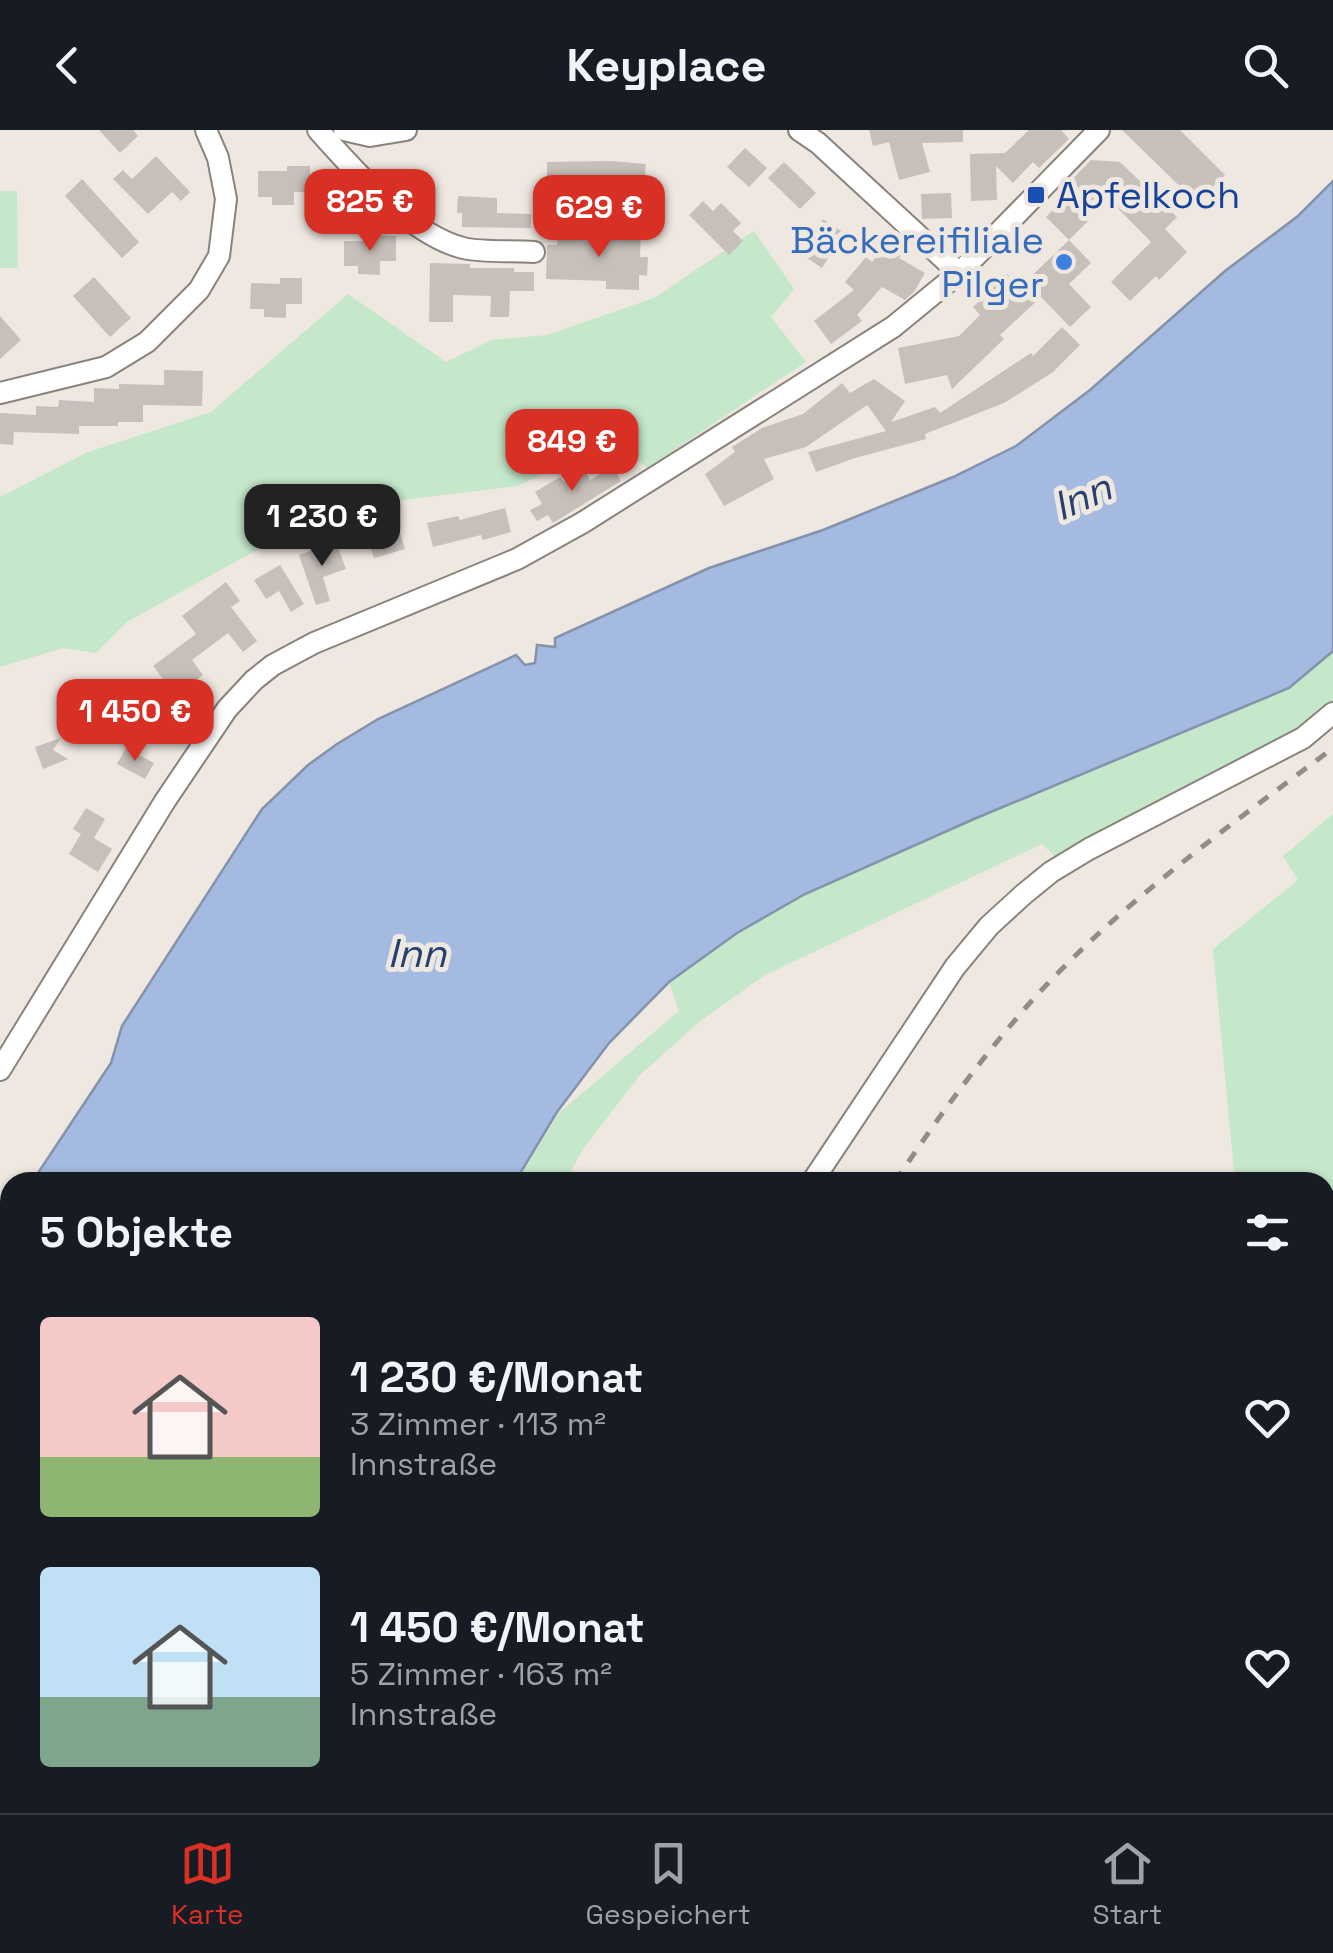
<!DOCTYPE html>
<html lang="de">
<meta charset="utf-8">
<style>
body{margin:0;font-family:"Space Grotesk",sans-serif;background:#242831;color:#f1f3f6;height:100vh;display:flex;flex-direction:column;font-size:38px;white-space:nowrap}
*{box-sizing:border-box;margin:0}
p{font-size:32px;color:#9ea1a6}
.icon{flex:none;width:55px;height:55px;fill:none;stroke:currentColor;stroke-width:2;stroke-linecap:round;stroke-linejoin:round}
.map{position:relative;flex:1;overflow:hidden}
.sheet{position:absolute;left:0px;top:1042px;width:1335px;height:642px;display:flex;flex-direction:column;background:#171b24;border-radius:30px 30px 0 0;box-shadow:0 2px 8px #0004}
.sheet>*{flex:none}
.price{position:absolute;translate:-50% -85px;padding:0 22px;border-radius:20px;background:#d93025;color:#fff;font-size:32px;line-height:65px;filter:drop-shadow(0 2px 5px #0008)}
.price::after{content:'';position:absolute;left:50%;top:60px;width:30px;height:22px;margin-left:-15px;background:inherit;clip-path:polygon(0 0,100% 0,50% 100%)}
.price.current{background:#222;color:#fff}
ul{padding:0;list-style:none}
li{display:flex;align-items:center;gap:30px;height:250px;padding:0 40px}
li span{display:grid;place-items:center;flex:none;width:280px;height:200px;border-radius:10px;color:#555}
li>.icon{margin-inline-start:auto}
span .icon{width:120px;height:120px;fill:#fffc;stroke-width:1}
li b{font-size:42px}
h2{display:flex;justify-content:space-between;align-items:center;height:120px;padding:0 40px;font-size:42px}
header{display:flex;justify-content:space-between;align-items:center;height:130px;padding:0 40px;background:#171b24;font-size:45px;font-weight:800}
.tabs{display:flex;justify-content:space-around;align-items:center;height:140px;border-top:2px solid #363941;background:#171b24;font-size:28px;color:#9ea1a6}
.tabs a{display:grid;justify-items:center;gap:5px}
.tabs .current{color:#d93025}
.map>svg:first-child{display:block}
.green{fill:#c5e7ca}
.water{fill:#a4bae0;stroke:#8492ac;stroke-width:2.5}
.building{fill:#c7c0b9}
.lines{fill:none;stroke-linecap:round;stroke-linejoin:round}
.minor-casing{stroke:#89837c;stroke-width:24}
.minor{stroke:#fff;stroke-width:20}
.rail{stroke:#918c88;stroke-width:5;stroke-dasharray:12 12;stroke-linecap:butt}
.transit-dot{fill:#1a4fb4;stroke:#efe8e1;stroke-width:4}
.shop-dot{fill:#3f7fe0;stroke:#efe8e1;stroke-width:4}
.labels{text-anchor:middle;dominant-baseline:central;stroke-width:10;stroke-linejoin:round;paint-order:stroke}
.transit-label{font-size:38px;fill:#164399;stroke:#efe8e1;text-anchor:start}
.shop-label{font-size:38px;fill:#366cbe;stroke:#efe8e1;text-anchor:end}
.water-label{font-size:40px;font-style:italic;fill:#254171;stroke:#efe8e1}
</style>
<header><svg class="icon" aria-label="back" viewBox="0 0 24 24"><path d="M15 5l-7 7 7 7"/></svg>Keyplace<svg class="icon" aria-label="search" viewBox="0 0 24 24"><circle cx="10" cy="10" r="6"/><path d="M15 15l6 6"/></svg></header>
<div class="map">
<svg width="1333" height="1683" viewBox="0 0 1333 1683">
<rect width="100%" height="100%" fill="#efe8e1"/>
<g class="green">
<path d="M 0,61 L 17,61 L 18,138 L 0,138 Z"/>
<path d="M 754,101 L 794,159 L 771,187 L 806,232 L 647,338 L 610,307 L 519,356 L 386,372 L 253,422 L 127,492 L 96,523 L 63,518 L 0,537 L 0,367 L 88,322 L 211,282 L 348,164 L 446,232 L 492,210 L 547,205 L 654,168 Z"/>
<path d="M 1333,521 L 1333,593 L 1058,730 L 1042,714 L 765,845 L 699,892 L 640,945 L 583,1019 L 565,1052 L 517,1052 L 559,983 L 679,881 L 669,852 L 737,803 L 805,764 L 974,689 L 1289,558 Z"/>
<path d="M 1333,684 L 1333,1214 L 1325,1211 L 1325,1052 L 1235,1052 L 1213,819 L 1298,750 L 1283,726 Z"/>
<path d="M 1325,1502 L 1333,1506 L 1333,1589 L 1325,1586 Z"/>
</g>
<g class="water">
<path d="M 1333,51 L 1333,521 L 1289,558 L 974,689 L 805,764 L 737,803 L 669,852 L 609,913 L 557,982 L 515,1052 L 32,1052 L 111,933 L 122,896 L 262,679 L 308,635 L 337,614 L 378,589 L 516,525 L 525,535 L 535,533 L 537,515 L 555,517 L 555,508 L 709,438 L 823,400 L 953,347 L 1016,316 L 1090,260 L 1225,141 L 1298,86 Z"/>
<path d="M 10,1095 L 10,1675 L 393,1675 L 394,1683 L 0,1683 L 0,1116 Z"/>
</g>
<g class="building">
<path d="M 99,0 L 133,0 L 138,6 L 120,23 Z"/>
<path d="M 869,0 L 963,0 L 963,12 L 922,13 L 930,42 L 899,50 L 889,12 L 873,16 Z"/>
<path d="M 1029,0 L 1061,0 L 1069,9 L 1039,38 L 1033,32 L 1013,53 L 996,36 L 997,70 L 971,71 L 970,24 L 1005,23 Z"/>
<path d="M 1122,0 L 1180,0 L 1225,45 L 1197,73 Z"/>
<path d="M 745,18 L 767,38 L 749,57 L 727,37 Z"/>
<path d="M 156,26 L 190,62 L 181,71 L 172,62 L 148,84 L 113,49 L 123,40 L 132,49 Z"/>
<path d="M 1091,30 L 1120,32 L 1177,87 L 1165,99 L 1187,122 L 1159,150 L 1156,146 L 1130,171 L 1111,152 L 1151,112 L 1108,68 L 1095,68 L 1080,82 L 1089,90 L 1069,110 L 1091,133 L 1069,154 L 1091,177 L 1070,197 L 1041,167 L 1000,205 L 1004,209 L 952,259 L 947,245 L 905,254 L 898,218 L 959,206 L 980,185 L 973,177 L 1007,144 L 1020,157 L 1069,110 L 1046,87 L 1066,67 L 1060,62 Z"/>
<path d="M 611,31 L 646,34 L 643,60 L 608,57 L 609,52 L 547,51 L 547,32 Z"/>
<path d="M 784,32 L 816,63 L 800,79 L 768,48 Z"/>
<path d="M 287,36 L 310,36 L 310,62 L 294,62 L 294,75 L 272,75 L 272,67 L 258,67 L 258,41 L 287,41 Z"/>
<path d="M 82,49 L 139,112 L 122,128 L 65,66 Z"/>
<path d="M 951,63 L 952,88 L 922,89 L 921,64 Z"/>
<path d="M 458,66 L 497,68 L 497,83 L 531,84 L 531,98 L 462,97 L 462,83 L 457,83 Z"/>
<path d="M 703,71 L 713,81 L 721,73 L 741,93 L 733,101 L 743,111 L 729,125 L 689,85 Z"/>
<path d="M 823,89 L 844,103 L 822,138 L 801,124 Z"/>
<path d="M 608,98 L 641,100 L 640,127 L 648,127 L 647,146 L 639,145 L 639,160 L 606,159 L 606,151 L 546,149 L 547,115 L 557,115 L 557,107 L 608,109 Z"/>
<path d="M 373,105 L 396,106 L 396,131 L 380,131 L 380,145 L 358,144 L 358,136 L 344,136 L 344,111 L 373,111 Z"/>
<path d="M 889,110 L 903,121 L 899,128 L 925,143 L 914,162 L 905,170 L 882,157 L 857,185 L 862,191 L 831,214 L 814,191 L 854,160 L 845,152 L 866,127 L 872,132 Z"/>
<path d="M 430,133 L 470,134 L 470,138 L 514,138 L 514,142 L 534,142 L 534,161 L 510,161 L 509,187 L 490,187 L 491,166 L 453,165 L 453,192 L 429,192 Z"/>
<path d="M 94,147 L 131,188 L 110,207 L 73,166 Z"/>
<path d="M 280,148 L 302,148 L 302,174 L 286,174 L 286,188 L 264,187 L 264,179 L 250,179 L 251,153 L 280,154 Z"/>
<path d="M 0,186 L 21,210 L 0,229 Z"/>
<path d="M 1062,197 L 1080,215 L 1053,242 L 1004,273 L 925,304 L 926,309 L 855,328 L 816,342 L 808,322 L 886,301 L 867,275 L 806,317 L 764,329 L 774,349 L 724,376 L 705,344 L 735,322 L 732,317 L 762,298 L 803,284 L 842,253 L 850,263 L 874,249 L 905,271 L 891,292 L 935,277 L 940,283 L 1031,223 L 1033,226 Z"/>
<path d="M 164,240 L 203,241 L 202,276 L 143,275 L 143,292 L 118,292 L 118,296 L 79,296 L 79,304 L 14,302 L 13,315 L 0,314 L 0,283 L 36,285 L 36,276 L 58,277 L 59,270 L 94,272 L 94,258 L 119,259 L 119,254 L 164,255 Z"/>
<path d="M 613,337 L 621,351 L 553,393 L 548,385 L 537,391 L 530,380 L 542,374 L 535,362 L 560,347 L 564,352 L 585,340 L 590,350 Z"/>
<path d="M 505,378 L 511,402 L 483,410 L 481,405 L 433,417 L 427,393 L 458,386 L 460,390 Z"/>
<path d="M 395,387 L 405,419 L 374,428 L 364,397 Z"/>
<path d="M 336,412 L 346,439 L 323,447 L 330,471 L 316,475 L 299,425 Z"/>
<path d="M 280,435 L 304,474 L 291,482 L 279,461 L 266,469 L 254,450 Z"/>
<path d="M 226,452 L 240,471 L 231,477 L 257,511 L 243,522 L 228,503 L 192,530 L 203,545 L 176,566 L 153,536 L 196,504 L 182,486 Z"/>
<path d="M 103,555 L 117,596 L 94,604 L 80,563 Z"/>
<path d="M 61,608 L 53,620 L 68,629 L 43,639 L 35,617 Z"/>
<path d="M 126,618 L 154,633 L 145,649 L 117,634 Z"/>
<path d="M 86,678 L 105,689 L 94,708 L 112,719 L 98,742 L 69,724 L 81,704 L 73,699 Z"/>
</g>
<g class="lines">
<defs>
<g id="minor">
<path d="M 318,0 C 354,40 409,104 463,118 C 484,123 512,120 534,122"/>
<path d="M 344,0 L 370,6 L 406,0"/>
<path d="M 799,0 L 818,13 L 959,143"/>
<path d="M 0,263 L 106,237 L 147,212 L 199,160 L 219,126 L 226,69 L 218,28 L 206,0"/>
<path d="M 0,940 L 165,671 L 227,579 L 254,550 L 273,535 L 314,513 L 517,429 L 582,393 L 893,197 L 959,143 L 1099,0"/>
<path d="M 812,1052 L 955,837 L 989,796 L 1024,764 L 1051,742 L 1089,719 L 1303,608 L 1333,583"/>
<path d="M 1256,1675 L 1276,1683"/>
<path d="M 548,1683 L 548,1675"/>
<path d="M 778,1683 L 780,1675"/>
</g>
</defs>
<use href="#minor" class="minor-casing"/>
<use href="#minor" class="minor"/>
<g class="rail">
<path d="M 895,1052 C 936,990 979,931 1028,875 C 1117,775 1227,698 1333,618"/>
<path d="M 670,1683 L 672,1675"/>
</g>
</g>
<rect class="transit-dot" x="1026" y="55" width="20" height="20" rx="5"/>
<circle class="shop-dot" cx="1064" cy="132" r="10"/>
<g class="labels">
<g class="transit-label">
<text x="1056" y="65">Apfelkoch</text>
</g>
<g class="shop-label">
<text x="1044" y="110">Bäckereifiliale<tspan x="1044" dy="44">Pilger</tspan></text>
</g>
<g class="water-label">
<text transform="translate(1082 367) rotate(-24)">Inn</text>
<text x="417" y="823">Inn</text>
</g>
</g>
</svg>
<b class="price" style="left:370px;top:124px">825 €</b>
<b class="price" style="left:599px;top:130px">629 €</b>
<b class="price" style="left:572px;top:364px">849 €</b>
<b class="price current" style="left:322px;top:439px">1 230 €</b>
<b class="price" style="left:135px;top:634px">1 450 €</b>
<section class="sheet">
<h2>5 Objekte<svg class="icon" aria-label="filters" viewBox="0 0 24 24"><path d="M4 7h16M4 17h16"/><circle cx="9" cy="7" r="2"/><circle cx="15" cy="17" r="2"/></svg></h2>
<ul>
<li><span style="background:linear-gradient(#f6c9c9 70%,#8fb573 0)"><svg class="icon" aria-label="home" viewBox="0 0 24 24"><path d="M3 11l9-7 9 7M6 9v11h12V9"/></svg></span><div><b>1 230 €/Monat</b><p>3 Zimmer · 113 m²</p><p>Innstraße</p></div><svg class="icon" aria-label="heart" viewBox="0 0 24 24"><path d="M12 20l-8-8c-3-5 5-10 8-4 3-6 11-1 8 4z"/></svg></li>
<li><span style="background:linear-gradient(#bfe0f5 65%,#7fa58c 0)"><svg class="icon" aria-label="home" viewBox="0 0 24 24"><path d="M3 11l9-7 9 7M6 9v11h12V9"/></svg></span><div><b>1 450 €/Monat</b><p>5 Zimmer · 163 m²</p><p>Innstraße</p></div><svg class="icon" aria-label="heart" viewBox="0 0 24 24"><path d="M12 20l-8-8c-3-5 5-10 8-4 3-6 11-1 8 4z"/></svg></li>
</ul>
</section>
</div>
<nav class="tabs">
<a class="current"><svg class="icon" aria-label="map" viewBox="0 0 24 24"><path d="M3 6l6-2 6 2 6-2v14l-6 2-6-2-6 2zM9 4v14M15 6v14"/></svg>Karte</a>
<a><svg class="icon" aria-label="saved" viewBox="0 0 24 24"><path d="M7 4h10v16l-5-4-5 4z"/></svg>Gespeichert</a>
<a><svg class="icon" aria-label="home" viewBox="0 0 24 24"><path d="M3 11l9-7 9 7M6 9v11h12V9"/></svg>Start</a>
</nav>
